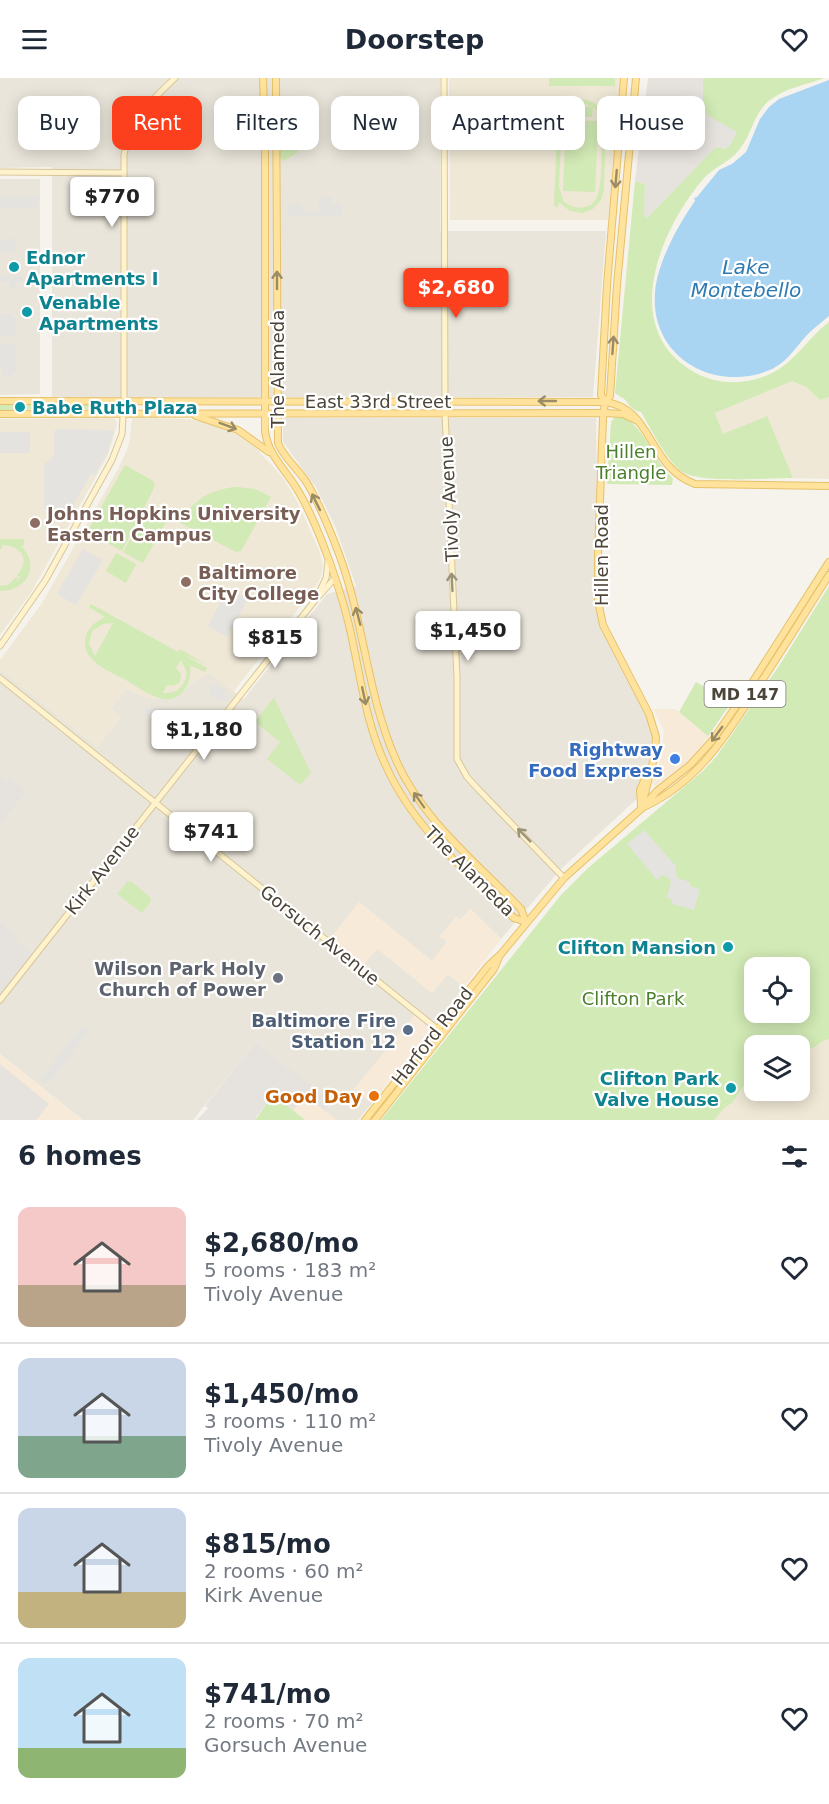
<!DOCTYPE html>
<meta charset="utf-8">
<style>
body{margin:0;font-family:"DejaVu Sans",sans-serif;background:#f2f2f3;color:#1f2937;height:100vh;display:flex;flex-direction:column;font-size:22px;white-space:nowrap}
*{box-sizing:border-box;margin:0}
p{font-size:20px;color:#747a83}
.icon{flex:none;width:33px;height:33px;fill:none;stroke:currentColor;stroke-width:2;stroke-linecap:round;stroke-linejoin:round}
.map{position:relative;height:1042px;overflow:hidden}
.drawer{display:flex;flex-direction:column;background:#fff;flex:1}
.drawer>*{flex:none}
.guide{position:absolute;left:18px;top:18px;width:794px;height:54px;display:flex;gap:12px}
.fabs{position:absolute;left:744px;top:879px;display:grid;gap:12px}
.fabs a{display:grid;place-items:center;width:66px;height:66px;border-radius:12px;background:#fff;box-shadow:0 3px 15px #0003;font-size:30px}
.price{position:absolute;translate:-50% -51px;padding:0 14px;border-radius:6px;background:#fff;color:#222;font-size:20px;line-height:39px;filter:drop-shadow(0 2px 3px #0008)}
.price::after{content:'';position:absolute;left:50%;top:36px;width:18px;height:14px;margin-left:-9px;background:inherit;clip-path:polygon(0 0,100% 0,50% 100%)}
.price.current{background:#fc3f1d;color:#fff}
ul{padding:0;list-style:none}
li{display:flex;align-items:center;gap:18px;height:150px;padding:0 18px}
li+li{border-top:2px solid #e0e1e3}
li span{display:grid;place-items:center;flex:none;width:168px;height:120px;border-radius:12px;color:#555}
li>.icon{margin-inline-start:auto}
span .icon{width:72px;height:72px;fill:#fffc;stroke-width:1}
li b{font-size:26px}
h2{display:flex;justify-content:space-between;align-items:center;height:72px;padding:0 18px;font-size:26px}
.pill{padding:0 21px;border-radius:12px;background:#fff;box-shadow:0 3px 15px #0003;font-size:21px;line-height:54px}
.pill.current{background:#fc3f1d;color:#fff}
header{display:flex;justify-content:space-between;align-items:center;height:78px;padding:0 18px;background:#fff;font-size:27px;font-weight:600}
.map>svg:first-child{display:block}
.residential{fill:#eae5da;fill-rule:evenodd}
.commercial{fill:#f7ead8}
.industrial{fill:#e6e2dd}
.education{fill:#efe8d6}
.green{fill:#d2eab5;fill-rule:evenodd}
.parking{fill:#e5e3e0}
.water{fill:#a9d4f2}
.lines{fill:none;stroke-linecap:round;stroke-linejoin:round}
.secondary-casing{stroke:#d6c79b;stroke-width:7}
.primary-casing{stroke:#e6c16a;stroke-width:8}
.secondary{stroke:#fff3cd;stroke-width:5}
.primary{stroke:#ffe39c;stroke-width:6}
.oneway{stroke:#9c8c66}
.oneway2{stroke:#9c937c}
.culture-dot{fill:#0f9aa8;stroke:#fff;stroke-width:2}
.education-dot{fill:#8d6e63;stroke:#fff;stroke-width:2}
.shop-dot{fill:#3f7fe0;stroke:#fff;stroke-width:2}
.worship-dot{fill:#6b7280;stroke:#fff;stroke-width:2}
.service-dot{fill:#5c6f8a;stroke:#fff;stroke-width:2}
.food-dot{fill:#e8710a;stroke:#fff;stroke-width:2}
.labels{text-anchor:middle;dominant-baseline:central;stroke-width:4.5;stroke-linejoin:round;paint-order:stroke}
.shield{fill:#fff;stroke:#817c74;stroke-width:1.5}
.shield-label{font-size:16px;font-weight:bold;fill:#4b4439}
.culture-label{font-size:18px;font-weight:bold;fill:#0d838f;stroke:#fff;text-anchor:start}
.street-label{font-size:18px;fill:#4b4439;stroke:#fff}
.park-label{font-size:18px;fill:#4a7f2a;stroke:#fff}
.education-label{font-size:18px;font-weight:bold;fill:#785e54;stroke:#fff;text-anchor:start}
.shop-label{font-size:18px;font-weight:bold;fill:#366cbe;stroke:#fff;text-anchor:end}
.worship-label{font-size:18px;font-weight:bold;fill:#5b616d;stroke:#fff;text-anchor:end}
.service-label{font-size:18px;font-weight:bold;fill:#4e5e75;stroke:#fff;text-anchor:end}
.food-label{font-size:18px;font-weight:bold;fill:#c56008;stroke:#fff;text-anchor:end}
.water-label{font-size:20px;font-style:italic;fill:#2e7ab2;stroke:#fff}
</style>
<header><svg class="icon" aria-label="menu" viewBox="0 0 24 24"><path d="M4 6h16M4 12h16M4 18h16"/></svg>Doorstep<svg class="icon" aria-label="heart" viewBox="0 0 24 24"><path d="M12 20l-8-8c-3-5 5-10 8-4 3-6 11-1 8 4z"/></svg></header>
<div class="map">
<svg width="829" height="1042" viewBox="0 0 829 1042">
<rect width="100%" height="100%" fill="#f6f3ec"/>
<g class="residential">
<path d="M 0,0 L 440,0 L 440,153 L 606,153 L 593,319 L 52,319 L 52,89 L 0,90 Z"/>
<path d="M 0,101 L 40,101 L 40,316 L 0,317 Z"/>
<path d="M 283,340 L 596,340 L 599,535 L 645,628 L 658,669 L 642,716 L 561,791 L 501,861 L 470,831 L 460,842 L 456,839 L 440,858 L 447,864 L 432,883 L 359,824 L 377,870 L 432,915 L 448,896 L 464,909 L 433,948 L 354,1011 L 372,1025 L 358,1042 L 336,1042 L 325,1033 L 332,1026 L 256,964 L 193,1042 L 83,1042 L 0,976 L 0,921 L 16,863 L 19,859 L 0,843 L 0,747 L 27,714 L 8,699 L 6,701 L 0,697 L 0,591 L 97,669 L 121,639 L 111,631 L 125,611 L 147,620 L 171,621 L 180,617 L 192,605 L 209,595 L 244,621 L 327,516 L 356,508 L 335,448 L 317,411 L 283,364 ZM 274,619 L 309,692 L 311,695 L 268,681 L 280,665 Z"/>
</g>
<g class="commercial">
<path d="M 653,631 L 675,631 L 710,659 L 686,685 L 655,708 L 652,706 L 661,680 L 664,652 Z"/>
<path d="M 359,824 L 432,883 L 447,864 L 440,858 L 456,839 L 461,842 L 470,830 L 501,861 L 464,909 L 448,896 L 432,915 L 377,871 L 361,890 L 328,863 Z"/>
<path d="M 416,935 L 433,948 L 372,1025 L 354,1011 Z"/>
<path d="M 0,976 L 83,1042 L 34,1042 L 0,1032 Z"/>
<path d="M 306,1017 L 336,1042 L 305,1042 L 293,1032 Z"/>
</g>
<g class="industrial">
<path d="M 648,0 L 705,0 L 703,2 L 737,54 L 730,67 L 725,71 L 716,69 L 647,140 L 644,137 L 645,106 L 635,103 Z"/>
<path d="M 0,697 L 6,701 L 9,698 L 27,714 L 0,747 Z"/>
<path d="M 0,843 L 19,859 L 16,863 L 35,878 L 0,921 Z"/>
<path d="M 256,964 L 332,1025 L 325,1033 L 305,1017 L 293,1032 L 273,1017 L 254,1042 L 197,1042 L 208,1030 L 205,1028 Z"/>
<path d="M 0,986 L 49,1026 L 36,1042 L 0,1042 Z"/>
</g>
<g class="education">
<path d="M 449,0 L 620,0 L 608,142 L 450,142 Z"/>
<path d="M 792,303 L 806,309 L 820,322 L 829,319 L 829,401 L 793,400 L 766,338 L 723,357 L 715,335 Z"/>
<path d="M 113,340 L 116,342 L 117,347 L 108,377 L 32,513 L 0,557 L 0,341 Z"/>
<path d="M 132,340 L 189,341 L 210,346 L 236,356 L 257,371 L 284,401 L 298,425 L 319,472 L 323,487 L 321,499 L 316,508 L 233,614 L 209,595 L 192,605 L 180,617 L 171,621 L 147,620 L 125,611 L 111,631 L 121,639 L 97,669 L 0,591 L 0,582 L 42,525 L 118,391 L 127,372 L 130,361 Z"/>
<path d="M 829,936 L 829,1042 L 714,1042 L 724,1029 L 733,1024 L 754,992 L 754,1012 L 800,1012 L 800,968 Z"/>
</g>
<g class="green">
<rect x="549" y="0" width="66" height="8"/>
<path d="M 705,0 L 824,0 C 806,7 785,10 770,22 C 753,35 752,57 739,72 C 730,84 714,89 704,100 C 660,151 618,251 694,294 C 718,308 748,307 772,295 C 795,284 809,259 829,244 L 829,319 L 820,322 L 806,309 L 792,303 L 715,335 L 723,356 L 767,338 L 793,400 C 769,400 698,406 681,393 C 666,381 651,351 641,334 C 631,333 630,326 623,320 C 620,318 617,317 615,315 L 635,103 L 645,106 L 644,137 L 647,140 L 716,69 L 725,71 L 730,67 L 737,54 L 707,37 L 703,24 L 703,1 Z"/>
<path d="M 582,21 C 596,23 604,31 606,45 L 604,111 L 601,122 L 593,131 L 582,135 L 570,133 L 559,124 L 558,129 L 554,128 L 558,26 L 562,26 L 563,30 L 571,23 ZM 582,25 L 592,29 L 574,28 L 572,38 L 592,39 L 593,29 L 600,36 L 602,46 C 601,63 603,101 598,116 C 594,132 576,133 564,124 L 559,109 L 562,41 L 570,29 Z"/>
<path d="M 566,42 L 598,43 L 595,114 L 563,113 Z"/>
<path d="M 285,47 L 298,72 L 297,75 L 284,83 L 280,80 L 280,50 Z"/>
<path d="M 0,326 L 33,326 L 36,329 L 33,331 L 0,333 Z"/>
<path d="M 56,326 L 111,326 L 111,330 L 56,333 Z"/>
<path d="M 618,338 C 641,340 655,386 673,400 L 672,407 L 607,406 L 611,344 L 614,340 Z"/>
<path d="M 125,387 L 153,403 L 155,408 L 122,473 L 87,454 Z"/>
<path d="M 238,409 L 255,411 L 271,419 L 241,473 L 236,474 L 180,445 C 192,422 212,410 238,409 Z"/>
<path d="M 146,433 L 166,444 L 143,485 L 123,474 Z"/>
<path d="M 0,461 L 24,461 L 24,467 L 21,468 C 41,488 27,513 0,513 L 0,508 L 8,507 L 16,499 L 18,500 L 15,504 L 23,497 L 19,499 L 17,497 C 31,482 22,468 2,467 L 2,471 L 0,471 Z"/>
<path d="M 116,475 L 136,486 L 126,505 L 106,493 Z"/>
<path d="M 829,508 L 829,961 C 823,962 821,965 816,968 C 810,972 805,971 800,977 L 800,968 L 754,968 L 754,1002 L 748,1001 L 733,1024 L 724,1030 L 714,1042 L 381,1042 L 561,817 L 588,790 L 703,693 L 716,679 L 779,588 ZM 754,890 L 800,890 L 800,934 L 754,934 Z"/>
<path d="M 91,526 L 178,574 L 180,571 L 207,587 L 182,576 L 207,590 L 205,594 L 190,587 C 193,605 181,627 159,620 C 147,616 136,608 126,602 C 109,593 79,582 86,558 C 89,548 97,543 105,539 L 89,529 ZM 113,545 L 95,578 L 89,566 L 92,553 L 103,546 ZM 181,582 L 187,594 C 186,608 176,616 163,615 L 167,607 L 173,608 L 180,604 L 181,596 L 176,590 Z"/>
<path d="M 696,604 L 731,625 L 708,658 L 679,634 Z"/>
<path d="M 274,619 L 311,695 L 300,707 L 267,681 L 280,664 L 255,644 Z"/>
<path d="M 128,803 L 132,804 L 151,820 L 150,825 L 142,835 L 117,816 Z"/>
<path d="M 273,1016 L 305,1042 L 251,1042 L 256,1041 Z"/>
</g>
<g class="parking">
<rect x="0" y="119" width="38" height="11"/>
<path d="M 323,119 L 332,119 L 332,126 L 342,126 L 342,138 L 288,138 L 287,134 L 288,127 L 301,126 L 302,132 L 319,134 L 319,121 Z"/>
<path d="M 14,158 L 15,158 L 16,176 L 0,174 L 0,161 L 2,163 L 9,163 Z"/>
<path d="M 0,198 L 24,198 L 25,204 L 16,204 L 16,211 L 10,211 L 10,204 L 0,204 Z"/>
<path d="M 0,236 L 12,236 L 12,239 L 16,240 L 16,258 L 0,257 Z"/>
<path d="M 0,266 L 16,266 L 16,295 L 12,295 L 12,298 L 3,298 L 3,289 L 0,289 Z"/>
<path d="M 59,351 L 114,352 L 108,373 L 95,397 L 91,396 L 70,433 L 44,431 L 44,386 L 54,378 L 54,353 Z"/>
<rect x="0" y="354" width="30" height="21"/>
<path d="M 83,471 L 103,482 L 76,527 L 57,516 Z"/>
<path d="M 228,510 L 248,521 L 227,559 L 208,548 Z"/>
<path d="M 216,606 L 225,613 L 224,617 L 229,620 L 226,624 L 221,620 L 218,622 L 209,615 L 211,612 L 209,610 Z"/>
<path d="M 152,628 L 159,632 L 159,635 L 161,635 L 161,631 L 167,631 L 186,633 L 179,646 L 173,643 L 159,644 L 145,637 L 146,630 L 150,631 Z"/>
<path d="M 644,752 L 675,787 L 677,800 L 690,804 L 690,808 L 700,811 L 694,832 L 672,826 L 672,822 L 667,819 L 671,804 L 669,800 L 662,797 L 657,802 L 627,766 Z"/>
<path d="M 82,948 L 89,953 L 48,1006 L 40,1002 Z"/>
</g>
<path class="water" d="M 829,2 L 829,238 C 823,243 817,248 811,253 C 798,265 789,283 772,291 C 716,316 650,280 655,215 C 657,185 678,147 695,123 L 694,120 L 697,119 L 719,92 L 732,86 L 746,74 L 760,41 L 769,29 L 779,21 Z"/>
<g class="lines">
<defs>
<g id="secondary">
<path d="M 444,0 L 445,335 L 457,600 L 457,681 L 467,699 L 479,712 L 564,800"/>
<path d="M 0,94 L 124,95"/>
<path d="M 319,518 L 335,500"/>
<path d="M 0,568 L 45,503 L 112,382 L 122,356 L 124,323 L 124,77 C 129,42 151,23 175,0"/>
<path d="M 0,600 L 441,954"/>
<path d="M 0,922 L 316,521 L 326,500 L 328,483"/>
</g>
<g id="primary">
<path d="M 263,0 L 265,60 L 265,353 C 268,377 285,391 297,411 C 307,427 314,444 321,461 C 332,489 342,518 349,547 C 360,594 365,644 386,688 C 413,749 467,795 514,840 L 526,844"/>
<path d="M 276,0 L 278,365 C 283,379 299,392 307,405 C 320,427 330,452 339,476 C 364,543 367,617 396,682 C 422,742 477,785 521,831 L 526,844"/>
<path d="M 636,0 L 617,207 L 610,318 L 605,324 L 603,340 L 598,477 L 598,523 L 603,547 L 649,636 L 656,659 L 655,676 L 641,731"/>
<path d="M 0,323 L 605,324 C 653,330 647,388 695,406 L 829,408"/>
<path d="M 605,324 L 601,317 L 607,207 L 624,0"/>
<path d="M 0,336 L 604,335 L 623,336 L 636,342"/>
<path d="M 196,338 L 238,352 L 269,374"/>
<path d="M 641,727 L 640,712 L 648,694"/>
<path d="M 644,729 C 699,703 725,659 757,610 C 782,573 805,535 829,497"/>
<path d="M 365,1042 L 488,888 L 501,876 L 564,800 L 641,731 L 657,713 L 690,687 L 712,663 L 750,608 L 829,484"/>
<path d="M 375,1042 L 494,891 L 499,879"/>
</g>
</defs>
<use href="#secondary" class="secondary-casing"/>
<use href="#primary" class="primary-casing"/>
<use href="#secondary" class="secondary"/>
<use href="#primary" class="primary"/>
</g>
<defs><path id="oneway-shaft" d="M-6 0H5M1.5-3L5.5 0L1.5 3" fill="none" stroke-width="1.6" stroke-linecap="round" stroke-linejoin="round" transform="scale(1.5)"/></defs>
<g class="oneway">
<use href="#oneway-shaft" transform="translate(616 101) rotate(95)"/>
<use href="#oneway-shaft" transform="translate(277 202) rotate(-90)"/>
<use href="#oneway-shaft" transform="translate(613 267) rotate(-86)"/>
<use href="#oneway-shaft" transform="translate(547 323) rotate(180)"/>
<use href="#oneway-shaft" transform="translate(228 348) rotate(21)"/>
<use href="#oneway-shaft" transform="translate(316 424) rotate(-116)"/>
<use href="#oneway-shaft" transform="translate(358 538) rotate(-105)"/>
<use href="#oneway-shaft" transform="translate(364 618) rotate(78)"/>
<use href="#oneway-shaft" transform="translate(717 656) rotate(126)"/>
<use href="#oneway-shaft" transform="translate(419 722) rotate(-125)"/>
</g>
<g class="oneway2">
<use href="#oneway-shaft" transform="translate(452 504) rotate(-93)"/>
<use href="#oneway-shaft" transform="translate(524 757) rotate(-135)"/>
</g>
<g class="culture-dot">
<circle cx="14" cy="189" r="6"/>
<circle cx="27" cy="234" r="6"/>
<circle cx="20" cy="329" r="6"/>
<circle cx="728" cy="869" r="6"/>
<circle cx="731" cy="1010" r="6"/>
</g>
<g class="education-dot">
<circle cx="35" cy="445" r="6"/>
<circle cx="186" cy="504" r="6"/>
</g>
<circle class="shop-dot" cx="675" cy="681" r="6"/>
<circle class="worship-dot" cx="278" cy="900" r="6"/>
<circle class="service-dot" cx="408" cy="952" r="6"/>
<circle class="food-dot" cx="374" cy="1018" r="6"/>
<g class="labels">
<rect class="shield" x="704.5" y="603" width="81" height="26" rx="4.5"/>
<g class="shield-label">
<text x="745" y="616">MD 147</text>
</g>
<g class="culture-label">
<text x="26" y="179">Ednor<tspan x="26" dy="21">Apartments I</tspan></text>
<text x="39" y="224">Venable<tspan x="39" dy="21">Apartments</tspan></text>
<text x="32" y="329">Babe Ruth Plaza</text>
<text x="716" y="869" text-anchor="end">Clifton Mansion</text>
<text x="719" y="1000" text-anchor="end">Clifton Park<tspan x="719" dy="21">Valve House</tspan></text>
</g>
<g class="street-label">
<text transform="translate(277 291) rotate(-90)">The Alameda</text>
<text x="378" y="323">East 33rd Street</text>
<text transform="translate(449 421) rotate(-93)">Tivoly Avenue</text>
<text transform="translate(601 477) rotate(-90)">Hillen Road</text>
<text transform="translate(102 792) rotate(-52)">Kirk Avenue</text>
<text transform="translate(470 793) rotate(45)">The Alameda</text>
<text transform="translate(320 857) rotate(39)">Gorsuch Avenue</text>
<text transform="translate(432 958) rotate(-52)">Harford Road</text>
</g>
<g class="park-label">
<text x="631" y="373">Hillen<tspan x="631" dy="21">Triangle</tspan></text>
<text x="633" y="920">Clifton Park</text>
</g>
<g class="education-label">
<text x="47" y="435">Johns Hopkins University<tspan x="47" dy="21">Eastern Campus</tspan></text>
<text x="198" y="494">Baltimore<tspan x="198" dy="21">City College</tspan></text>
</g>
<g class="shop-label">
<text x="663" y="671">Rightway<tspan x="663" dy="21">Food Express</tspan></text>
</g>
<g class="worship-label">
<text x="266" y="890">Wilson Park Holy<tspan x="266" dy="21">Church of Power</tspan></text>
</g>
<g class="service-label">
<text x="396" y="942">Baltimore Fire<tspan x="396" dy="21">Station 12</tspan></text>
</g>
<g class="food-label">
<text x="362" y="1018">Good Day</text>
</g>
<g class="water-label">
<text x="746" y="189">Lake<tspan x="746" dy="23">Montebello</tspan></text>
</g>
</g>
</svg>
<div class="fabs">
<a><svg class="icon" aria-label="locate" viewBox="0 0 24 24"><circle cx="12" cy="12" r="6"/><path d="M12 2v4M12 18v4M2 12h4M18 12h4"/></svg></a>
<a><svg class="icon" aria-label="layers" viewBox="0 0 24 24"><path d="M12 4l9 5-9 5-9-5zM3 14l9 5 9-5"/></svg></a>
</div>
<b class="price" style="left:112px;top:150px">$770</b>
<b class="price current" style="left:456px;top:241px">$2,680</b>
<b class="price" style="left:468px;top:584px">$1,450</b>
<b class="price" style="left:275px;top:591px">$815</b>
<b class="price" style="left:204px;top:683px">$1,180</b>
<b class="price" style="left:211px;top:785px">$741</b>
<div class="guide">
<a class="pill">Buy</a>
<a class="pill current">Rent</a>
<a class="pill">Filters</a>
<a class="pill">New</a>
<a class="pill">Apartment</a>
<a class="pill">House</a>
</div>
</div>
<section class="drawer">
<h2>6 homes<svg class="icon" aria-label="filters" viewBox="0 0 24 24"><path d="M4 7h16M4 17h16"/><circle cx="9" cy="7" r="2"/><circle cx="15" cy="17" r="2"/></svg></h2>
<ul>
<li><span style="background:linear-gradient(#f6c9c9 65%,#b9a48a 0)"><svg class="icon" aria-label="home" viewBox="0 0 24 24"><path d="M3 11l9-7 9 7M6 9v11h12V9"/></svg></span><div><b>$2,680/mo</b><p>5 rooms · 183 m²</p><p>Tivoly Avenue</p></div><svg class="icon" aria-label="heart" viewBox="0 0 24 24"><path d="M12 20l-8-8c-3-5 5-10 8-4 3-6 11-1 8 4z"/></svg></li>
<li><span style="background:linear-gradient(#c9d6e8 65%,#7fa58c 0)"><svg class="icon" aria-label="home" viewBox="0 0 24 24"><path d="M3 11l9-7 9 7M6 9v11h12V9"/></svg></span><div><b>$1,450/mo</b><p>3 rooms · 110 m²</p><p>Tivoly Avenue</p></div><svg class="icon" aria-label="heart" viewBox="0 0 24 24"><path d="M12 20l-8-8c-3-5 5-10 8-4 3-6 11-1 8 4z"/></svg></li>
<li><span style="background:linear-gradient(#c9d6e8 70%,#c2b280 0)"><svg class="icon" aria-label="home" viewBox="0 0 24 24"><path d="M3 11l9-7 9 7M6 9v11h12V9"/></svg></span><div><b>$815/mo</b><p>2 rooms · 60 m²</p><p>Kirk Avenue</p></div><svg class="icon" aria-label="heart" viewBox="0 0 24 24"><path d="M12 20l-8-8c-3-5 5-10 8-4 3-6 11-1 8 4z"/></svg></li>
<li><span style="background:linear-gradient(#bfe0f5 75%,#8fb573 0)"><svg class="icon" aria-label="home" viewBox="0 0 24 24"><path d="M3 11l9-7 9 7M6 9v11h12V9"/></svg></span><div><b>$741/mo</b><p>2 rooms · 70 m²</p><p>Gorsuch Avenue</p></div><svg class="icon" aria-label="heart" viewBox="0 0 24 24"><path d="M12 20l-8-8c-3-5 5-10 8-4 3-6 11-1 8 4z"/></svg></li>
</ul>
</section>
